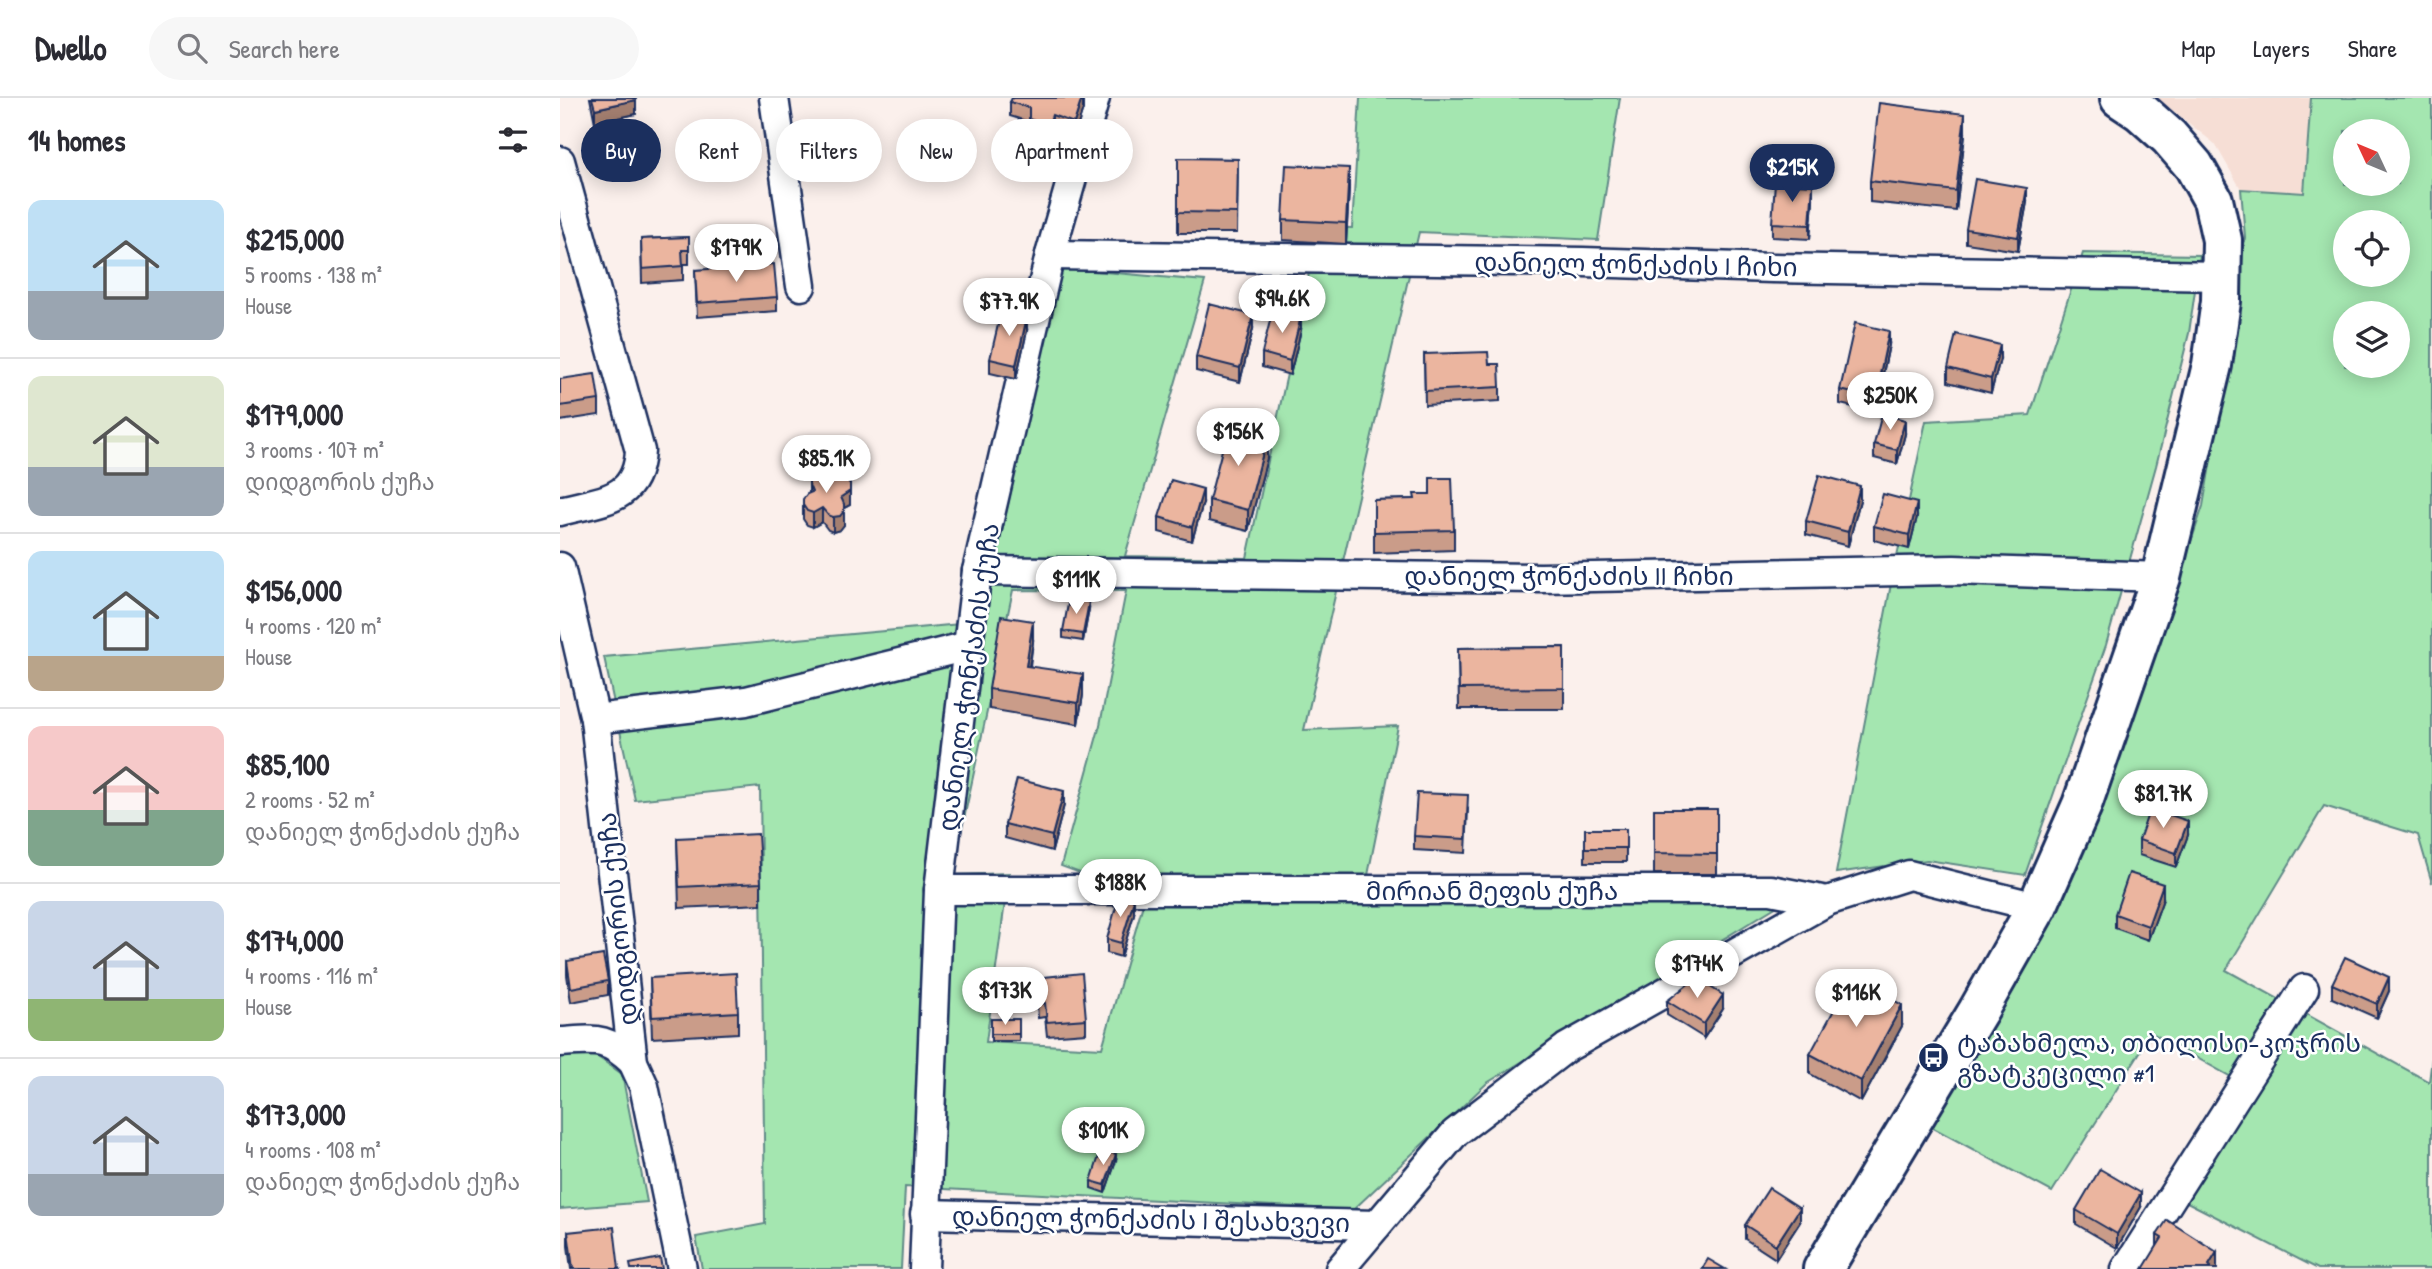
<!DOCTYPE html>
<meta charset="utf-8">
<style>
body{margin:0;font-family:"Patrick Hand","Noto Sans Georgian",sans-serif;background:#f7f7f7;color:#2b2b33;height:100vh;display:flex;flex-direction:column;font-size:26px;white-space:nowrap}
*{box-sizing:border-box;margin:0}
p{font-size:23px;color:#7c7c81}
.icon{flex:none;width:38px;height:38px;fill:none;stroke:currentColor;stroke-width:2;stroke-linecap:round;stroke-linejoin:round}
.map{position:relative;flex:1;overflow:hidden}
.panel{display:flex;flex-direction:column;background:#fff;width:560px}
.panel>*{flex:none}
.banner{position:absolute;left:21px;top:21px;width:665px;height:63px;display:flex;gap:14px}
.needle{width:46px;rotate:314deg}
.tools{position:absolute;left:1773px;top:21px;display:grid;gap:14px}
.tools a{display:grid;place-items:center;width:77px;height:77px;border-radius:50%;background:#fff;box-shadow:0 4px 18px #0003;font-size:35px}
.price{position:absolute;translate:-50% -60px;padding:0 16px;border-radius:24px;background:#fff;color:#222;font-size:23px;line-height:46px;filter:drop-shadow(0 2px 4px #0008)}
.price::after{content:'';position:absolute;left:50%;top:42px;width:21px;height:16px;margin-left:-10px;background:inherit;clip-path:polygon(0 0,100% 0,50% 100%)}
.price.current{background:#1b2f5e;color:#fff}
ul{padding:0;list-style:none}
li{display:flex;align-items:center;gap:21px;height:175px;padding:0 28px}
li+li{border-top:2px solid #e1e1e2}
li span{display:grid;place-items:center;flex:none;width:196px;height:140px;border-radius:14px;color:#555}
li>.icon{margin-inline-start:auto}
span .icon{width:84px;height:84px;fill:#fffc;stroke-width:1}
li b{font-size:30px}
h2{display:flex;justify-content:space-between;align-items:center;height:84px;padding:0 28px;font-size:30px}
.pill{padding:0 24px;border-radius:32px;background:#fff;box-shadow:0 4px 18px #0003;font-size:24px;line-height:63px}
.pill.current{background:#1b2f5e;color:#fff}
header{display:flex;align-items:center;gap:42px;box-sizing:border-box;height:98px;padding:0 35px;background:#fff;border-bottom:2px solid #e1e1e2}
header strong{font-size:33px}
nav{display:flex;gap:38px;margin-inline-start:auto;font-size:24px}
.search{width:490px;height:63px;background:#f7f7f7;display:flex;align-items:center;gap:18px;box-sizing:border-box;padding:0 24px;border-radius:38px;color:#7c7c81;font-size:26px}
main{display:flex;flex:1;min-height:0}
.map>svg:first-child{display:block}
.built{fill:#f6ded5}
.green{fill:#a4e6b0;stroke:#608a87;stroke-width:2;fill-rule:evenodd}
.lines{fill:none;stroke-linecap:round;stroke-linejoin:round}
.street-casing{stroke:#1b2f5e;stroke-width:33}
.secondary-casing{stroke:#1b2f5e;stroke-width:44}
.street{stroke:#fff;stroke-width:28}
.secondary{stroke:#fff;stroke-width:38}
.wall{fill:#ca9c89;stroke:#1b2f5e;stroke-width:2}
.shaded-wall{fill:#a47f6f;stroke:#1b2f5e;stroke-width:2}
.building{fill:#ebb59f;stroke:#1b2f5e;stroke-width:2}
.labels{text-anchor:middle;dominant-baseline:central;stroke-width:5;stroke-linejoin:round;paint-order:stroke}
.street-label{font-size:26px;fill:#1b2f5e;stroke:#fff}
.poi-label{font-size:26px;fill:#1b2f5e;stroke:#fff;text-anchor:start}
</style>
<header>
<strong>Dwello</strong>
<div class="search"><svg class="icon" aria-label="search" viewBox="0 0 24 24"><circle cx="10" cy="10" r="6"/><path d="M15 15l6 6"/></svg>Search here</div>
<nav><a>Map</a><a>Layers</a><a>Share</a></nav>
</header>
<main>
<section class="panel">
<h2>14 homes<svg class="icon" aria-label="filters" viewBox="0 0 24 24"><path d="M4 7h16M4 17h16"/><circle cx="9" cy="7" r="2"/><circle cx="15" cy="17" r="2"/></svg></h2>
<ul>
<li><span style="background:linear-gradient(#bfe0f5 65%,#9aa5b1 0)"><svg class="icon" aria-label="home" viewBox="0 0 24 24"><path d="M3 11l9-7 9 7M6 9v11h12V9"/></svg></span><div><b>$215,000</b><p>5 rooms · 138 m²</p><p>House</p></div></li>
<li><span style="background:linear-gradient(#dfe7d0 65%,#9aa5b1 0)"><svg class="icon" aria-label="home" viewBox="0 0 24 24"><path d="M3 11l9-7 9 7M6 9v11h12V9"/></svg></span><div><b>$179,000</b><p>3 rooms · 107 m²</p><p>დიდგორის ქუჩა</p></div></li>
<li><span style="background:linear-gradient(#bfe0f5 75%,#b9a48a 0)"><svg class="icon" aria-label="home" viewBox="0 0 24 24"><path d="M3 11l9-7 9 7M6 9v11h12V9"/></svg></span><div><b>$156,000</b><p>4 rooms · 120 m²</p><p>House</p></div></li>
<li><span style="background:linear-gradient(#f6c9c9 60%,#7fa58c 0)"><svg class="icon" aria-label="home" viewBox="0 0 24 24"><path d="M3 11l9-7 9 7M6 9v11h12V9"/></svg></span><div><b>$85,100</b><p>2 rooms · 52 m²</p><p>დანიელ ჭონქაძის ქუჩა</p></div></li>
<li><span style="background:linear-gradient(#c9d6e8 70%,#8fb573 0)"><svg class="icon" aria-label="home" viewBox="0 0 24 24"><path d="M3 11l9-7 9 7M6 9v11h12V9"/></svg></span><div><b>$174,000</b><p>4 rooms · 116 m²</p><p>House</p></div></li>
<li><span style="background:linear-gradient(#c9d6e8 70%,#9aa5b1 0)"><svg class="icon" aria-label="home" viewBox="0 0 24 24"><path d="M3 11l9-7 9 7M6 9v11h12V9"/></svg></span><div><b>$173,000</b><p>4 rooms · 108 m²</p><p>დანიელ ჭონქაძის ქუჩა</p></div></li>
</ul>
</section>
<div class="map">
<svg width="1872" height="1171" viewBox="0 0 1872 1171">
<rect width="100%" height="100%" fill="#fbf0ec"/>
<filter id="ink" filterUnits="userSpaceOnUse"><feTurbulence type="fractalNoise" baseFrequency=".0143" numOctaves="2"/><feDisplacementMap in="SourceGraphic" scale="14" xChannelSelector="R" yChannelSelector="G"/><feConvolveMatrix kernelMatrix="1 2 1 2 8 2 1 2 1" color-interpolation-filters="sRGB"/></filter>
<g filter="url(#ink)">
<path class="built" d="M 1597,0 L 1751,0 L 1744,95 L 1681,91 L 1655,46 Z"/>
<g class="green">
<path d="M 800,0 L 1060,0 L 1038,142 L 859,134 L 744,632 L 838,628 L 803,802 L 1222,805 L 927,985 L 793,1112 L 345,1089 L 341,1171 L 142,1171 L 136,1139 L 205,1126 L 200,689 L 75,702 L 44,559 L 422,524 L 500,170 L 645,183 L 565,458 L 687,460 L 759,129 L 792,130 ZM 453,492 L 566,493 L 540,627 L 501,768 L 585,799 L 542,950 L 426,944 L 449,775 L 392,777 Z"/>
<path d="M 1751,0 L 1872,0 L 1872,785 L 1858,737 L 1764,708 L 1666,872 L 1869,984 L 1872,960 L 1872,1171 L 1758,1171 L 1627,1104 L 1689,989 L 1592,935 L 1492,1094 L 1366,1026 L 1600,536 L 1643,408 L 1675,222 L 1685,139 L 1681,91 L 1744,95 ZM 1785,33 L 1838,33 L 1838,86 L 1785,86 ZM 1785,124 L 1838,124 L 1838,177 L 1785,177 ZM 1785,215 L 1838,215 L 1838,268 L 1785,268 Z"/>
<path d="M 1523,155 L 1640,157 L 1629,235 L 1596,368 L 1546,547 L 1465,777 L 1367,762 L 1276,775 L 1331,486 L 1366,323 L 1470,317 Z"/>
<path d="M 35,957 L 62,976 L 87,1104 L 0,1111 L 0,959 Z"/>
</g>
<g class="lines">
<defs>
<g id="street">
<path d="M 214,0 L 241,188"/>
<path d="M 0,63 L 80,353 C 77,404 41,402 0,413"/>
<path d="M 490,157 L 1023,164 L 1212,170 L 1663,178"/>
<path d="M 0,469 L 35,621 L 73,964 L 84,988 L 122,1171"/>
<path d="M 417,473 L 981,480 L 1394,472 L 1601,479"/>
<path d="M 35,621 L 186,603 L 408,548"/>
<path d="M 379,792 L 1211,792 L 1267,803 L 1349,777 L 1477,809"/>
<path d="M 0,944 C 35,942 46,938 73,964"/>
<path d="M 365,1116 L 817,1127"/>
<path d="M 364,1171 L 379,792 L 417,473 L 490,157 L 535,0"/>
<path d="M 780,1171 L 895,1035 L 1006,950 L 1267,803"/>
<path d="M 1566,1171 L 1744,891"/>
</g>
<path id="secondary" d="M 1263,1171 L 1418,913 L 1477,809 L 1522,707 L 1601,479 L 1652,267 L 1661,203 L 1662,142 L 1653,102 L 1634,68 L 1609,39 L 1581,14 L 1560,0"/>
</defs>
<use href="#street" class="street-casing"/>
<use href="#secondary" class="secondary-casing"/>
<use href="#street" class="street"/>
<use href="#secondary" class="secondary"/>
</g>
<g class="wall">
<path d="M 30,0 L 76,0 L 76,16 L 35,25 Z"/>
<path d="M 523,0 L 523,11 L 514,39 L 492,31 L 488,42 L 469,35 L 469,24 L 450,18 L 450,4 Z"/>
<path d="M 1405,36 L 1396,113 L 1310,104 L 1310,83 Z"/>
<path d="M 618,60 L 678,61 L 677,135 L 618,135 Z"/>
<path d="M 789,90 L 786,146 L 723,142 L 723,122 Z"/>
<path d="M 1253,102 L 1250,141 L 1212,139 L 1212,125 Z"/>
<path d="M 1467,104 L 1458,153 L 1406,145 L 1406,131 Z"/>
<path d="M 129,139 L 129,166 L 123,166 L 123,182 L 82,185 L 81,141 Z"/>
<path d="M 135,172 L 217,199 L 217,213 L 137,219 Z"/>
<path d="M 693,231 L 680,284 L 636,273 L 636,259 Z"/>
<path d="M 741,232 L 730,277 L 702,269 L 702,255 Z"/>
<path d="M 467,233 L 456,281 L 430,275 L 430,261 Z"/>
<path d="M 1329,247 L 1315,314 L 1280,306 L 1280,292 Z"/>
<path d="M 864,256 L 940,289 L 940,303 L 865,307 Z"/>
<path d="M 1440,261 L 1431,295 L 1388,284 L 1388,270 Z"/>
<path d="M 0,281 L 39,302 L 39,317 L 0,323 Z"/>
<path d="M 1345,336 L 1337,366 L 1314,360 L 1314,346 Z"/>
<path d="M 707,360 L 688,433 L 649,423 L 649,402 Z"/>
<path d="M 249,381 L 290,386 L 290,407 L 284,410 L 284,427 L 280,432 L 273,434 L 268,432 L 262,424 L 253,429 L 247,427 L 243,421 L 243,407 L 249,395 Z"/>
<path d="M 854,401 L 894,432 L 894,452 L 814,455 L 814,402 Z"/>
<path d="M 1300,402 L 1288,448 L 1246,437 L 1246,423 Z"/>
<path d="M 643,405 L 632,443 L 599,434 L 599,419 Z"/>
<path d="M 1357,419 L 1349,451 L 1314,442 L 1314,428 Z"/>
<path d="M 529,511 L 523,543 L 503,540 L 503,533 Z"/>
<path d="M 473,544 L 470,568 L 523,597 L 518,626 L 429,611 L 429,591 Z"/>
<path d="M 1004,549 L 1004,611 L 899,611 L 898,550 Z"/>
<path d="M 504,707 L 492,753 L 445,740 L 445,726 Z"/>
<path d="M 908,711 L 906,755 L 854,752 L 854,738 Z"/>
<rect x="1094" y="711" width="63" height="65"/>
<rect x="1025" y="731" width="41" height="33"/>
<path d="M 1628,737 L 1616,769 L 1579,757 L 1579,742 Z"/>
<path d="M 117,740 L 201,785 L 201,806 L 119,810 Z"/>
<path d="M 1603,801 L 1588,842 L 1555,830 L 1555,816 Z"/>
<path d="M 574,816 L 561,859 L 547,855 L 547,841 Z"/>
<path d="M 7,863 L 48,883 L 48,897 L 11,904 L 7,877 Z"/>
<path d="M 90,880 L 178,914 L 178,935 L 92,940 Z"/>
<path d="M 475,880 L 526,921 L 526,935 L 487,938 L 485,919 L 478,920 Z"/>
<path d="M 1772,886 L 1829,893 L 1817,920 L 1772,900 Z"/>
<path d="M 1107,903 L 1163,911 L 1144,940 L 1107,917 Z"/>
<rect x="431" y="921" width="28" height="22"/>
<path d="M 1342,928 L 1301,1004 L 1250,976 L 1250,956 Z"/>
<path d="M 556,1063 L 545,1095 L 531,1090 L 531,1083 Z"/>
<path d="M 1581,1109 L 1557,1150 L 1516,1126 L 1516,1112 Z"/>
<path d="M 1240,1124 L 1216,1161 L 1185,1141 L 1185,1127 Z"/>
<path d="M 8,1134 L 59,1171 L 11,1171 L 8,1148 Z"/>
<path d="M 1597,1137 L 1657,1171 L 1597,1148 Z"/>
</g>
<g class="shaded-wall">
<path d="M 522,0 L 523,0 L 523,11 L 514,39 L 514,25 Z"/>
<path d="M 76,2 L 76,16 L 35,25 L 35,11 Z"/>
<path d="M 1405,16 L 1405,36 L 1396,113 L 1396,93 Z"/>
<path d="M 492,17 L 492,31 L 488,42 L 488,28 Z"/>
<path d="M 789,70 L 789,90 L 786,146 L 786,125 Z"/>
<path d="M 1253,87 L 1253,102 L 1250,141 L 1250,127 Z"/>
<path d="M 1467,90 L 1467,104 L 1458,153 L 1458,139 Z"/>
<path d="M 693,217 L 693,231 L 680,284 L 680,270 Z"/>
<path d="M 741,218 L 741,232 L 730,277 L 730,263 Z"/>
<path d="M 467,219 L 467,233 L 456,281 L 456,267 Z"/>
<path d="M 1329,233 L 1329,247 L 1315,314 L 1315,300 Z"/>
<path d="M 1440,247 L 1440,261 L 1431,295 L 1431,281 Z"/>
<path d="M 1345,322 L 1345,336 L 1337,366 L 1337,352 Z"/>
<path d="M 707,339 L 707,360 L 688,433 L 688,412 Z"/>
<path d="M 1300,388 L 1300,402 L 1288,448 L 1288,434 Z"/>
<path d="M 643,391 L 643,405 L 632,443 L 632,429 Z"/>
<path d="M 290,393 L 290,407 L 284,410 L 284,427 L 280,432 L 273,434 L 273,419 L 281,399 Z"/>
<path d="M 1357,405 L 1357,419 L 1349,451 L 1349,437 Z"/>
<path d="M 262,410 L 262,424 L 253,429 L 253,415 Z"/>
<path d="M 529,504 L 529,511 L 523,543 L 523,536 Z"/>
<path d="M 473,523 L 473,544 L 466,588 L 466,568 Z"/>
<path d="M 523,576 L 523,597 L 518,626 L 518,605 Z"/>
<path d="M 504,693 L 504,707 L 492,753 L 492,738 Z"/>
<path d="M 1628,723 L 1628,737 L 1616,769 L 1616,755 Z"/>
<path d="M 1603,786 L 1603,801 L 1588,842 L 1588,828 Z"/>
<path d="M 574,802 L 574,816 L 561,859 L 561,845 Z"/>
<path d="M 1829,879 L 1829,893 L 1817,920 L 1817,906 Z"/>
<path d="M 1163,897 L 1163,911 L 1144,940 L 1144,926 Z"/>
<path d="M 1342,907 L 1342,928 L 1301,1004 L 1301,983 Z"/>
<path d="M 556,1056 L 556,1063 L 545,1095 L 545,1087 Z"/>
<path d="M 1581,1095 L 1581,1109 L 1557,1150 L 1557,1136 Z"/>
<path d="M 1240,1110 L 1240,1124 L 1216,1161 L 1216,1147 Z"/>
<path d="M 1657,1154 L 1657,1171 L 1649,1171 L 1649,1167 Z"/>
</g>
<g class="building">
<path d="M 32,0 L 76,0 L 76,2 L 35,11 Z"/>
<path d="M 452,0 L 522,0 L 514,25 L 492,17 L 488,28 L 469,21 L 469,10 L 450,4 Z"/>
<path d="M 1319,5 L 1405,16 L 1396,93 L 1310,83 Z"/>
<path d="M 618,60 L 678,61 L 677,115 L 618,114 Z"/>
<path d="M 726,67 L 789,70 L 786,125 L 723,122 Z"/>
<path d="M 1415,81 L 1467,90 L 1458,139 L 1406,131 Z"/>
<path d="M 1215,85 L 1253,87 L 1250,127 L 1212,125 Z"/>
<path d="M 129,139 L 129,152 L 122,152 L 123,168 L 82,171 L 81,141 Z"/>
<path d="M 214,166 L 217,199 L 137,205 L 135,172 Z"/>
<path d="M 649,206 L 693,217 L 680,270 L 636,259 Z"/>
<path d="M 713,211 L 741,218 L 730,263 L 702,255 Z"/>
<path d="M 441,214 L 467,219 L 456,267 L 430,261 Z"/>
<path d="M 1295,225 L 1329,233 L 1315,300 L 1280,292 Z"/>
<path d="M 1396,236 L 1440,247 L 1431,281 L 1388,270 Z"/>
<path d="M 928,254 L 929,266 L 939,266 L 940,289 L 865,293 L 864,256 Z"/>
<path d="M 35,276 L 39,302 L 0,308 L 0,281 Z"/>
<path d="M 1322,316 L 1345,322 L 1337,352 L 1314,346 Z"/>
<path d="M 668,329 L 707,339 L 688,412 L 649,402 Z"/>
<path d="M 259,373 L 265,376 L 269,384 L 280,378 L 286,381 L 290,386 L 290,393 L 281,399 L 284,406 L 284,413 L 280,418 L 273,419 L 268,417 L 262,410 L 253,415 L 247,413 L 243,407 L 243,401 L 247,396 L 252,394 L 249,387 L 249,381 L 253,375 Z"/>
<path d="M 1259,377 L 1300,388 L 1288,434 L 1246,423 Z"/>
<path d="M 870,380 L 892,380 L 894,432 L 814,434 L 814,402 L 855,401 L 854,396 L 870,396 Z"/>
<path d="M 611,382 L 643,391 L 632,429 L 599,419 Z"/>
<path d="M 1323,396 L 1357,405 L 1349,437 L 1314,428 Z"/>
<path d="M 509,501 L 529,504 L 523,536 L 503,533 Z"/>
<path d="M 441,518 L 473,523 L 466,568 L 523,576 L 518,605 L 429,591 Z"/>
<path d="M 1004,549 L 1004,590 L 899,591 L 898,550 Z"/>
<path d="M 457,681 L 504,693 L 492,738 L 445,726 Z"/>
<path d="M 857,695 L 908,697 L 906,741 L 854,738 Z"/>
<path d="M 1590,710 L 1628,723 L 1616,755 L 1579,742 Z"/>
<path d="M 1094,711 L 1157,711 L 1157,756 L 1094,755 Z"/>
<rect x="1025" y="731" width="41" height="19"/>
<path d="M 198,736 L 201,785 L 119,789 L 117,740 Z"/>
<path d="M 1569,775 L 1603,786 L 1588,828 L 1555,816 Z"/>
<path d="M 559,798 L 574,802 L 561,845 L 547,841 Z"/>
<path d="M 43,857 L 48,883 L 11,890 L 7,863 Z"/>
<path d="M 1785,859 L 1829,879 L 1817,906 L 1772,886 Z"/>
<path d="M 176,875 L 178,914 L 92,919 L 90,880 Z"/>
<path d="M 522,875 L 526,921 L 487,924 L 485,905 L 478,906 L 475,880 Z"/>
<path d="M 1292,879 L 1342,907 L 1301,983 L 1250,956 Z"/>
<path d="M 1136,880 L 1163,897 L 1144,926 L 1107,903 Z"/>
<rect x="431" y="921" width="28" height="15"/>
<path d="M 541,1052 L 556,1056 L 545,1087 L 531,1083 Z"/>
<path d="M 1540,1071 L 1581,1095 L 1557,1136 L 1516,1112 Z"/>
<path d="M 1209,1090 L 1240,1110 L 1216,1147 L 1185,1127 Z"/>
<path d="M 1607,1122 L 1657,1154 L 1649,1167 L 1651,1169 L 1650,1171 L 1583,1171 L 1602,1140 L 1597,1137 Z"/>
<path d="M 54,1129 L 59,1171 L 13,1171 L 8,1134 Z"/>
<path d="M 100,1160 L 102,1171 L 71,1171 L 70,1166 Z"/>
<path d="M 1148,1161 L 1165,1171 L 1142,1171 Z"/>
</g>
</g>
<defs>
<symbol id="bus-disc" viewBox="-11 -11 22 22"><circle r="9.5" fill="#1b2f5e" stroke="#fff"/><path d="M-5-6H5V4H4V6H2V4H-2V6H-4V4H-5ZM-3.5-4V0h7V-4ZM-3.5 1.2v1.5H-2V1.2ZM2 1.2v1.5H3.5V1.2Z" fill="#fff"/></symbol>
</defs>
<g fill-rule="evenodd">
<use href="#bus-disc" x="1356" y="942" width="35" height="35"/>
</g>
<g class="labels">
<g class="street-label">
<text transform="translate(1076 166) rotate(1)">დანიელ ჭონქაძის I ჩიხი</text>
<text x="1009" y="477">დანიელ ჭონქაძის II ჩიხი</text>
<text transform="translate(408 579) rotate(-82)">დანიელ ჭონქაძის ქუჩა</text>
<text x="932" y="792">მირიან მეფის ქუჩა</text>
<text transform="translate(57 821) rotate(-96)">დიდგორის ქუჩა</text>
<text transform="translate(591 1121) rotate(1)">დანიელ ჭონქაძის I შესახვევი</text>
</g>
<g class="poi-label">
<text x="1397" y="944">ტაბახმელა, თბილისი-კოჯრის<tspan x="1397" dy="30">გზატკეცილი #1</tspan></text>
</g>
</g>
</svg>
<div class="tools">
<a><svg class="needle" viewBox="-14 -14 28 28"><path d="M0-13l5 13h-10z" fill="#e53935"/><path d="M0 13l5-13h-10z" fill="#7c7c81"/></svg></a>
<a><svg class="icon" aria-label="locate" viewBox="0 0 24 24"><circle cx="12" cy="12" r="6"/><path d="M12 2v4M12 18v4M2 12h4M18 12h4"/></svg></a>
<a><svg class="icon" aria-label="layers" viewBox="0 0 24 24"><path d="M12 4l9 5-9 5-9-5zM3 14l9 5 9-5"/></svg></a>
</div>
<b class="price current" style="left:1232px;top:106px">$215K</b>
<b class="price" style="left:176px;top:186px">$179K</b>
<b class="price" style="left:722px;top:237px">$94.6K</b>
<b class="price" style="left:449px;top:240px">$77.9K</b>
<b class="price" style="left:1330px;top:334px">$250K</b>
<b class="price" style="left:678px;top:370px">$156K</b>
<b class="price" style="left:266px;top:397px">$85.1K</b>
<b class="price" style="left:516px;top:518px">$111K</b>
<b class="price" style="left:1603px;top:732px">$81.7K</b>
<b class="price" style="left:560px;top:821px">$188K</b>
<b class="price" style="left:1137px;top:902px">$174K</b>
<b class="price" style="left:445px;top:929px">$173K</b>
<b class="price" style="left:1296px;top:931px">$116K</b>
<b class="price" style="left:543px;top:1069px">$101K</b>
<div class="banner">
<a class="pill current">Buy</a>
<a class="pill">Rent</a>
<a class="pill">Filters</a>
<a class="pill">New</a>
<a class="pill">Apartment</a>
</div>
</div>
</main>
